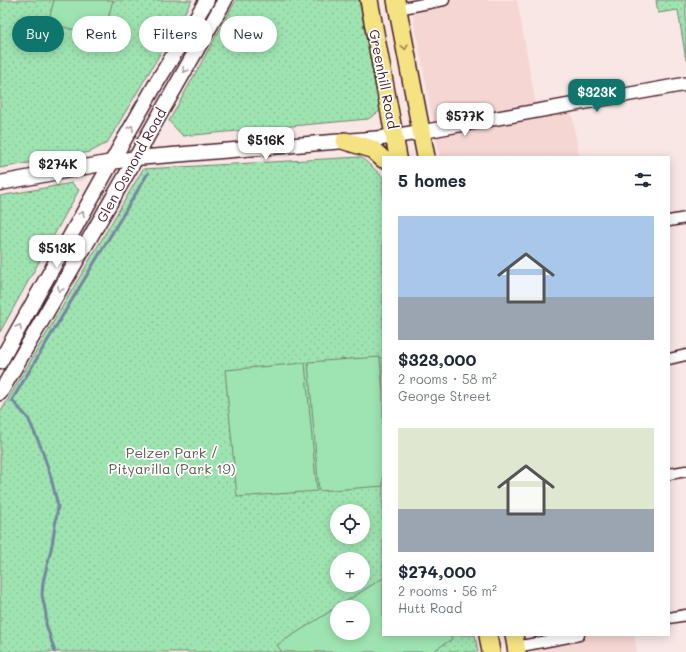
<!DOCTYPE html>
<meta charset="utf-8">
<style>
body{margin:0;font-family:Mali,sans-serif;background:#f6f6f7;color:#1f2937;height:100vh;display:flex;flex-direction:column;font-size:15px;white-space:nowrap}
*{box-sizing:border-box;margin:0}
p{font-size:13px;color:#747a83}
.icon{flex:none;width:22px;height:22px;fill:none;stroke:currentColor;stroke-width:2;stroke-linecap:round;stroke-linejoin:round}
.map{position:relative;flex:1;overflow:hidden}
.details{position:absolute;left:382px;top:156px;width:288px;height:480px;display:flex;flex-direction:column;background:#fff;border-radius:0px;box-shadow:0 2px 10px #0003}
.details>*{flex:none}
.banner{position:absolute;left:12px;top:16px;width:310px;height:36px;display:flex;gap:8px}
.buttons{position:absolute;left:330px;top:504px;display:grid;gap:8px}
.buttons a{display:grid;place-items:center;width:40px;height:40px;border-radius:50%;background:#fff;box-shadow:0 2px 10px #0003;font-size:20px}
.price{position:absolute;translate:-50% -34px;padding:0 9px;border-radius:8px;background:#fff;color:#222;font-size:13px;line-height:26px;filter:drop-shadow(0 1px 2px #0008)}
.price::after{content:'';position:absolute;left:50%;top:24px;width:12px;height:9px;margin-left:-6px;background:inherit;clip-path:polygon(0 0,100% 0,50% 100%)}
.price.selected{background:#0f766e;color:#fff}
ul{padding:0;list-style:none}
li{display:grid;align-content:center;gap:8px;height:212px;padding:0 16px}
li span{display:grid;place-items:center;height:124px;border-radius:0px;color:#555}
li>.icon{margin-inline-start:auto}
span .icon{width:72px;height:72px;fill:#fffc;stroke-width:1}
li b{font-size:17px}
h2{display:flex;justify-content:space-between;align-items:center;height:48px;padding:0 16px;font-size:17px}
.pill{padding:0 14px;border-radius:18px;background:#fff;box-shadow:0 2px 10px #0003;font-size:14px;line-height:36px}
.pill.selected{background:#0f766e;color:#fff}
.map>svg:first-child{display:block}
.built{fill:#f5d6d3}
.grass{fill:url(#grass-dots);stroke:#74826e;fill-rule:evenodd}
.pitch{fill:#9ee4b1;stroke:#74826e;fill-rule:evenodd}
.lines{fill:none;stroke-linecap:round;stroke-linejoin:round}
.stream{stroke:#7585a1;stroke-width:3}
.minor-casing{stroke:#4a1f2b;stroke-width:13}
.tertiary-casing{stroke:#4a1f2b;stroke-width:16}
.secondary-casing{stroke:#4a1f2b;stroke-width:17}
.trunk-casing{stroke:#4a1f2b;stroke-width:20}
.minor{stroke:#fff;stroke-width:10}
.tertiary{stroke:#fff;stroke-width:13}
.secondary{stroke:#fff;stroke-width:14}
.trunk{stroke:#f5e382;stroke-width:17}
.oneway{stroke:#a08156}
.oneway2{stroke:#ae9aa0}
.labels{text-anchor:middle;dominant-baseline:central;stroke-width:3.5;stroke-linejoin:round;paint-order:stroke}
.street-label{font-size:14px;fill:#4a1f2b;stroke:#fff}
.park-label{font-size:14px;fill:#635a53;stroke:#fff}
</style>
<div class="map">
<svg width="686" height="652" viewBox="0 0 686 652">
<defs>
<pattern id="grass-dots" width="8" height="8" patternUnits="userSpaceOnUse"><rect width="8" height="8" fill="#9ee4b1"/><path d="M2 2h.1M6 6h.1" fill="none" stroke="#8ac398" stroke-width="1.8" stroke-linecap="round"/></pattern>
</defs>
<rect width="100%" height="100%" fill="#f9e7e5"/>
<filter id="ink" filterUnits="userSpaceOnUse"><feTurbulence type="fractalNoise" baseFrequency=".025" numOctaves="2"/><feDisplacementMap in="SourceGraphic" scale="8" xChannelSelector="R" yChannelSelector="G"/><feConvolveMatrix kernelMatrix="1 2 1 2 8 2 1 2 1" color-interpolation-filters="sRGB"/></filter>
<g filter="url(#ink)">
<g class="built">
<path d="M 410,0 L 517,0 L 536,105 L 571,109 L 579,157 L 440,157 Z"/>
<path d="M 531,635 L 634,635 L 637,652 L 535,652 Z"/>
</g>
<g class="grass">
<path d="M 0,0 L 192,0 L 107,143 L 90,152 L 0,168 Z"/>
<path d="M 236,0 L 359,0 L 380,111 L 368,119 L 183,136 L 169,121 Z"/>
<path d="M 656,0 L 686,0 L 686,60 L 678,10 L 658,13 Z"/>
<path d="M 361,157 L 383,177 L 383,635 L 475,635 L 478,652 L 0,652 L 0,413 L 143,169 ZM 337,511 L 363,511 L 363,537 L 337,537 ZM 337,559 L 363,559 L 363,585 L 337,585 ZM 337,607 L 363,607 L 363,633 L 337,633 Z"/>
<path d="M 72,183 L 79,190 L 0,332 L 0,196 Z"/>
</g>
<g class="pitch">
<path d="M 54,0 L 113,0 L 103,37 L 48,23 Z"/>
<path d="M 380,357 L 383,394 L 383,486 L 319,491 L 308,362 Z"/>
<path d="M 305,363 L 317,491 L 237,497 L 225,370 Z"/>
<path d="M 383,578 L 383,635 L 450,635 L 452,639 L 432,652 L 282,652 L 277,645 ZM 337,607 L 363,607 L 363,633 L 337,633 Z"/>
</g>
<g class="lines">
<path class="stream" d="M 55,652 L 46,624 L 46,614 L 42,595 L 43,582 L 52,545 L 58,506 L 50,474 L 41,447 L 28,418 L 12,400 L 148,173"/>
<defs>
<g id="minor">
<path d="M 398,9 L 444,0"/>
<path d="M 669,221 L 686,218"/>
<path d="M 669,359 L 686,355"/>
<path d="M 669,474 L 686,471"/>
<path d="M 669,618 L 686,615"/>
<path d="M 516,647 L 579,635"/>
</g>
<path id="tertiary" d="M 421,132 L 686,84"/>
<g id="secondary">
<path d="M 0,183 L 112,162 L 136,158 L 382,138 L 421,132"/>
<path d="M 0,362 L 120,147 L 157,82 L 207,0"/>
<path d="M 0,393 L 136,158 L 147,137 L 225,0"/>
</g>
<g id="trunk">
<path d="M 369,0 L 398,157"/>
<path d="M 396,0 L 426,157"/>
<path d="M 345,141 L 372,149 L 383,159"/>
<path d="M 488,635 L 491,652"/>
<path d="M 514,635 L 517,652"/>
</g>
</defs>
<use href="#minor" class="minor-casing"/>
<use href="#tertiary" class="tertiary-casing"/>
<use href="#secondary" class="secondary-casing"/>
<use href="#trunk" class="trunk-casing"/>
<use href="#minor" class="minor"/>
<use href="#tertiary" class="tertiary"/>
<use href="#secondary" class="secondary"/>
<use href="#trunk" class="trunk"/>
</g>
<defs><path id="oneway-chevron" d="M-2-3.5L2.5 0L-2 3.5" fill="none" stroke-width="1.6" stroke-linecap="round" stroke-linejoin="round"/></defs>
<use class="oneway" href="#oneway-chevron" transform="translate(405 47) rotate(79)"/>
<g class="oneway2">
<use href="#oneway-chevron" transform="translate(185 70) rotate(120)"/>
<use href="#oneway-chevron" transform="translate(131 128) rotate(-60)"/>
<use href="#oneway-chevron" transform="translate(82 214) rotate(-61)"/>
<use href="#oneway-chevron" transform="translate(60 289) rotate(120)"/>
<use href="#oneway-chevron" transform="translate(19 327) rotate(-61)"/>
</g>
</g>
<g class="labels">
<g class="street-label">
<text transform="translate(384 79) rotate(79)">Greenhill Road</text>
<text transform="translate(131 165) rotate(-61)">Glen Osmond Road</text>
</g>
<g class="park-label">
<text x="172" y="452">Pelzer Park /<tspan x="172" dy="16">Pityarilla (Park 19)</tspan></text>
</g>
</g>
</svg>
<div class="buttons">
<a><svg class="icon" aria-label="locate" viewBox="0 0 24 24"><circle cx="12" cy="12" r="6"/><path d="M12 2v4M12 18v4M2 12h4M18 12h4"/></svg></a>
<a>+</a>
<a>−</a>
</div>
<b class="price selected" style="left:597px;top:113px">$323K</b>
<b class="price" style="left:465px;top:137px">$577K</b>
<b class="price" style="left:266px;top:161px">$516K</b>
<b class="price" style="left:58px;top:185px">$274K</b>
<b class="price" style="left:57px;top:269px">$513K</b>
<div class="banner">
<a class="pill selected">Buy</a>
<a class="pill">Rent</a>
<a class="pill">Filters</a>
<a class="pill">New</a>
</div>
<section class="details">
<h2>5 homes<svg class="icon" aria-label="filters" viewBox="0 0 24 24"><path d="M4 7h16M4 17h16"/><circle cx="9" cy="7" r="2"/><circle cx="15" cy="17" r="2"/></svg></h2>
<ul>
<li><span style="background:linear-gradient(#a9c7e8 65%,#9aa5b1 0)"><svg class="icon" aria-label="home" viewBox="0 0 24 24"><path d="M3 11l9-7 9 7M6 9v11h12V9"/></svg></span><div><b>$323,000</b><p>2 rooms · 58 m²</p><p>George Street</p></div></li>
<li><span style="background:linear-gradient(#dfe7d0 65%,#9aa5b1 0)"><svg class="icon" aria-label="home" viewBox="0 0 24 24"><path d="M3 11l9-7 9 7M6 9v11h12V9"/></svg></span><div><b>$274,000</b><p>2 rooms · 56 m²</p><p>Hutt Road</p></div></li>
</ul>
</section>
</div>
